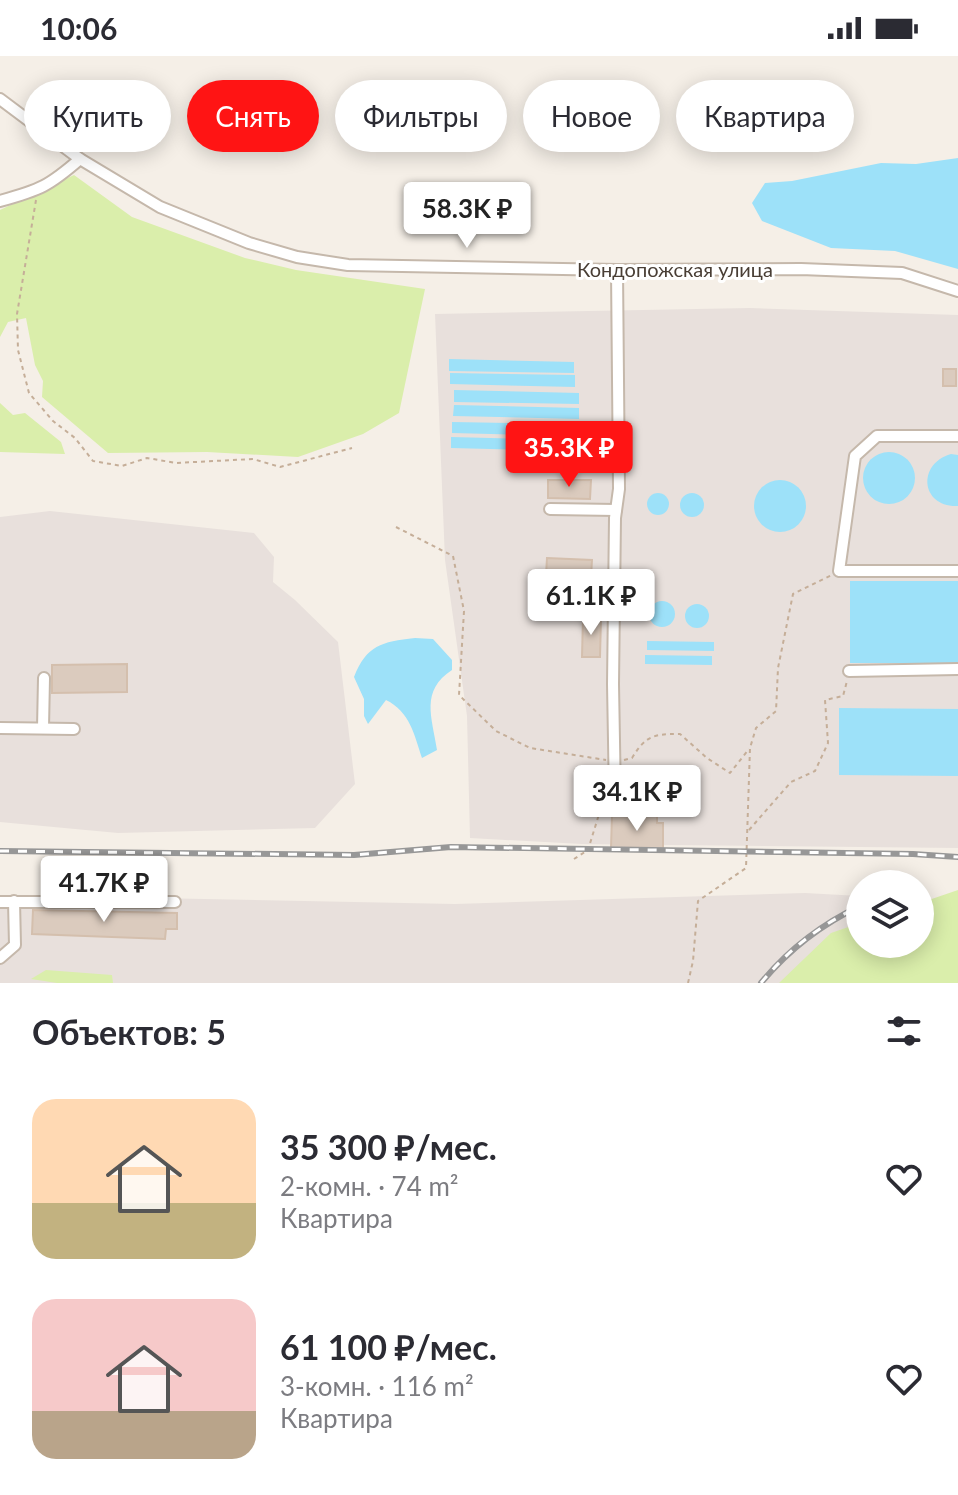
<!DOCTYPE html>
<html lang="ru">
<meta charset="utf-8">
<style>
body{margin:0;font-family:Lato,sans-serif;background:#f2f2f3;color:#2b2b33;height:100vh;display:flex;flex-direction:column;font-size:30px;white-space:nowrap}
*{box-sizing:border-box;margin:0}
p{font-size:26px;color:#7c7c81}
.icon{flex:none;width:44px;height:44px;fill:none;stroke:currentColor;stroke-width:2;stroke-linecap:round;stroke-linejoin:round}
.map{position:relative;height:927px;overflow:hidden}
.panel{display:flex;flex-direction:column;background:#fff;flex:1}
.panel>*{flex:none}
.top-card{position:absolute;left:24px;top:24px;width:910px;height:72px;display:flex;gap:16px}
.tools{position:absolute;left:846px;top:814px;display:grid;gap:16px}
.tools a{display:grid;place-items:center;width:88px;height:88px;border-radius:50%;background:#fff;box-shadow:0 4px 20px #0003;font-size:40px}
.price{position:absolute;translate:-50% -68px;padding:0 18px;border-radius:8px;background:#fff;color:#222;font-size:26px;line-height:52px;filter:drop-shadow(0 2px 4px #0008)}
.price::after{content:'';position:absolute;left:50%;top:48px;width:24px;height:18px;margin-left:-12px;background:inherit;clip-path:polygon(0 0,100% 0,50% 100%)}
.price.current{background:#ff1414;color:#fff}
ul{padding:0;list-style:none}
li{display:flex;align-items:center;gap:24px;height:200px;padding:0 32px}
li span{display:grid;place-items:center;flex:none;width:224px;height:160px;border-radius:24px;color:#555}
li>.icon{margin-inline-start:auto}
span .icon{width:96px;height:96px;fill:#fffc;stroke-width:1}
li b{font-size:34px}
h2{display:flex;justify-content:space-between;align-items:center;height:96px;padding:0 32px;font-size:34px}
.tag{padding:0 28px;border-radius:36px;background:#fff;box-shadow:0 4px 20px #0003;font-size:28px;line-height:72px}
.tag.current{background:#ff1414;color:#fff}
.status{display:flex;justify-content:space-between;align-items:center;height:56px;padding:0 40px;background:#fff;direction:ltr}
.status svg{height:22px;fill:currentColor}
.map>svg:first-child{display:block}
.industrial{fill:#e8e0dc}
.green{fill:#daeeab}
.water{fill:#9de1f9}
.building{fill:#dbcbbe;stroke:#d4bfad;stroke-width:2}
.lines{fill:none;stroke-linecap:round;stroke-linejoin:round}
.minor-casing{stroke:#c5b8ab;stroke-width:14}
.path{stroke:#c5ae98;stroke-width:2;stroke-dasharray:4 4;stroke-linecap:butt}
.minor{stroke:#fff;stroke-width:10}
.rail-casing{stroke:#979797;stroke-width:6}
.rail{stroke:#fff;stroke-width:3;stroke-dasharray:9;stroke-linecap:butt}
.labels{text-anchor:middle;dominant-baseline:central;stroke-width:6;stroke-linejoin:round;paint-order:stroke}
.street-label{font-size:20px;fill:#493e35;stroke:#fff}
</style>
<div class="status"><b>10:06</b><svg viewBox="0 0 49 12"><path d="M0 12V9h3v3zM5 12V6h3v6zM10 12V3h3v9zM15 12V0h3v12zM26 1h20v11H26zM47 4h2v5h-2z"/></svg></div>
<div class="map">
<svg width="958" height="927" viewBox="0 0 958 927">
<rect width="100%" height="100%" fill="#f5efe7"/>
<g class="industrial">
<path d="M 750,252 L 958,259 L 958,792 L 582,788 L 470,782 L 467,660 L 445,504 L 435,258 Z"/>
<path d="M 50,455 L 254,477 L 274,501 L 273,526 L 295,544 L 338,586 L 355,728 L 315,772 L 118,777 L 0,766 L 0,461 Z"/>
<path d="M 805,837 L 860,840 L 860,888 L 920,888 L 920,844 L 958,846 L 958,927 L 0,927 L 0,839 L 455,848 Z"/>
</g>
<g class="green">
<path d="M 74,119 L 132,161 L 245,202 L 296,214 L 425,233 L 399,357 L 363,378 L 298,401 L 207,396 L 108,397 L 42,341 L 43,325 L 35,309 L 26,262 L 8,266 L 0,281 L 0,154 Z"/>
<path d="M 0,347 L 13,359 L 25,357 L 61,386 L 65,398 L 0,396 Z"/>
<path d="M 958,834 L 958,927 L 779,927 L 831,877 L 860,867 L 860,888 L 920,888 L 920,847 Z"/>
<path d="M 46,914 L 112,919 L 113,927 L 57,927 L 31,923 Z"/>
</g>
<g class="water">
<path d="M 958,102 L 958,213 L 895,195 L 831,192 L 762,165 L 752,147 L 765,127 L 792,125 L 881,107 L 916,108 Z"/>
<path d="M 449,303 L 574,306 L 574,317 L 449,315 Z"/>
<path d="M 450,317 L 575,319 L 575,331 L 450,328 Z"/>
<path d="M 454,334 L 579,337 L 579,348 L 454,346 Z"/>
<path d="M 454,349 L 579,352 L 579,363 L 453,360 Z"/>
<path d="M 452,366 L 577,368 L 577,380 L 452,377 Z"/>
<path d="M 451,381 L 576,384 L 576,395 L 451,392 Z"/>
<circle cx="889" cy="422" r="26"/>
<path d="M 951,398 L 958,399 L 958,450 C 921,452 916,408 951,398 Z"/>
<circle cx="780" cy="450" r="26"/>
<circle cx="658" cy="448" r="11"/>
<circle cx="692" cy="449" r="12"/>
<rect x="850" y="525" width="108" height="82"/>
<circle cx="662" cy="558" r="13"/>
<circle cx="697" cy="560" r="12"/>
<path d="M 415,582 L 433,583 L 452,604 L 452,614 C 420,635 432,661 437,694 L 422,702 C 414,678 410,656 386,644 L 368,668 L 364,660 L 364,643 L 354,621 C 367,589 381,586 415,582 Z"/>
<path d="M 647,585 L 714,586 L 714,595 L 647,594 Z"/>
<path d="M 645,599 L 712,600 L 712,609 L 645,608 Z"/>
<path d="M 839,652 L 958,653 L 958,720 L 839,719 Z"/>
</g>
<g class="building">
<rect x="943" y="313" width="13" height="17"/>
<path d="M 548,424 L 591,424 L 590,443 L 548,442 Z"/>
<path d="M 547,502 L 592,504 L 591,521 L 546,519 Z"/>
<path d="M 583,561 L 601,562 L 600,601 L 582,601 Z"/>
<path d="M 127,608 L 127,636 L 52,637 L 52,609 Z"/>
<path d="M 612,759 L 657,760 L 657,767 L 663,767 L 663,794 L 611,792 Z"/>
<path d="M 33,854 L 177,857 L 177,873 L 166,873 L 165,883 L 32,878 Z"/>
</g>
<g class="lines">
<defs>
<g id="minor">
<path d="M 0,43 L 80,103 L 160,151 L 249,187 L 297,201 L 348,209 L 617,214 L 801,213 L 902,217 L 958,235"/>
<path d="M 0,145 C 40,134 49,130 80,103"/>
<path d="M 958,380 L 877,380 L 855,400 L 839,515 L 958,515"/>
<path d="M 550,453 L 616,454"/>
<path d="M 849,615 L 958,613"/>
<path d="M 0,672 L 74,673"/>
<path d="M 43,672 L 44,622"/>
<path d="M 615,742 L 613,628 L 615,462 L 619,433 L 617,214"/>
<path d="M 0,846 L 175,846"/>
<path d="M 0,902 L 15,889 L 14,845"/>
</g>
</defs>
<use href="#minor" class="minor-casing"/>
<g class="path">
<path d="M 36,144 L 17,258 L 18,294 L 29,337 L 53,365 L 75,382 L 93,405 L 122,410 L 147,402 L 176,407 L 253,403 L 280,411 L 352,392"/>
<path d="M 396,471 L 453,500 L 464,555 L 459,639 L 496,675 L 530,692 L 606,704"/>
<path d="M 624,704 L 632,702 C 646,679 654,678 680,678 L 707,702 L 730,717 L 749,693"/>
<path d="M 749,774 L 791,726 L 815,715 L 828,687 L 825,644 L 843,640 L 847,625"/>
<path d="M 574,803 L 588,794 L 604,742"/>
<path d="M 688,927 L 693,905 L 698,845 L 746,812 L 750,692 L 756,672 L 776,655 L 778,612 L 793,538 L 832,519"/>
</g>
<use href="#minor" class="minor"/>
<defs>
<g id="rail">
<path d="M 0,795 L 354,799 L 451,791 L 913,798 L 958,801"/>
<path d="M 761,927 C 789,893 820,869 860,850"/>
</g>
</defs>
<use href="#rail" class="rail-casing"/>
<use href="#rail" class="rail"/>
</g>
<g class="labels">
<g class="street-label">
<text x="675" y="213">Кондопожская улица</text>
</g>
</g>
</svg>
<div class="tools">
<a><svg class="icon" aria-label="layers" viewBox="0 0 24 24"><path d="M12 4l9 5-9 5-9-5zM3 14l9 5 9-5"/></svg></a>
</div>
<b class="price" style="left:467px;top:194px">58.3K ₽</b>
<b class="price current" style="left:569px;top:433px">35.3K ₽</b>
<b class="price" style="left:591px;top:581px">61.1K ₽</b>
<b class="price" style="left:637px;top:777px">34.1K ₽</b>
<b class="price" style="left:104px;top:868px">41.7K ₽</b>
<div class="top-card">
<a class="tag">Купить</a>
<a class="tag current">Снять</a>
<a class="tag">Фильтры</a>
<a class="tag">Новое</a>
<a class="tag">Квартира</a>
</div>
</div>
<section class="panel">
<h2>Объектов: 5<svg class="icon" aria-label="filters" viewBox="0 0 24 24"><path d="M4 7h16M4 17h16"/><circle cx="9" cy="7" r="2"/><circle cx="15" cy="17" r="2"/></svg></h2>
<ul>
<li><span style="background:linear-gradient(#ffd9b3 65%,#c2b280 0)"><svg class="icon" aria-label="home" viewBox="0 0 24 24"><path d="M3 11l9-7 9 7M6 9v11h12V9"/></svg></span><div><b>35 300 ₽/мес.</b><p>2-комн. · 74 m²</p><p>Квартира</p></div><svg class="icon" aria-label="heart" viewBox="0 0 24 24"><path d="M12 20l-8-8c-3-5 5-10 8-4 3-6 11-1 8 4z"/></svg></li>
<li><span style="background:linear-gradient(#f6c9c9 70%,#b9a48a 0)"><svg class="icon" aria-label="home" viewBox="0 0 24 24"><path d="M3 11l9-7 9 7M6 9v11h12V9"/></svg></span><div><b>61 100 ₽/мес.</b><p>3-комн. · 116 m²</p><p>Квартира</p></div><svg class="icon" aria-label="heart" viewBox="0 0 24 24"><path d="M12 20l-8-8c-3-5 5-10 8-4 3-6 11-1 8 4z"/></svg></li>
</ul>
</section>
